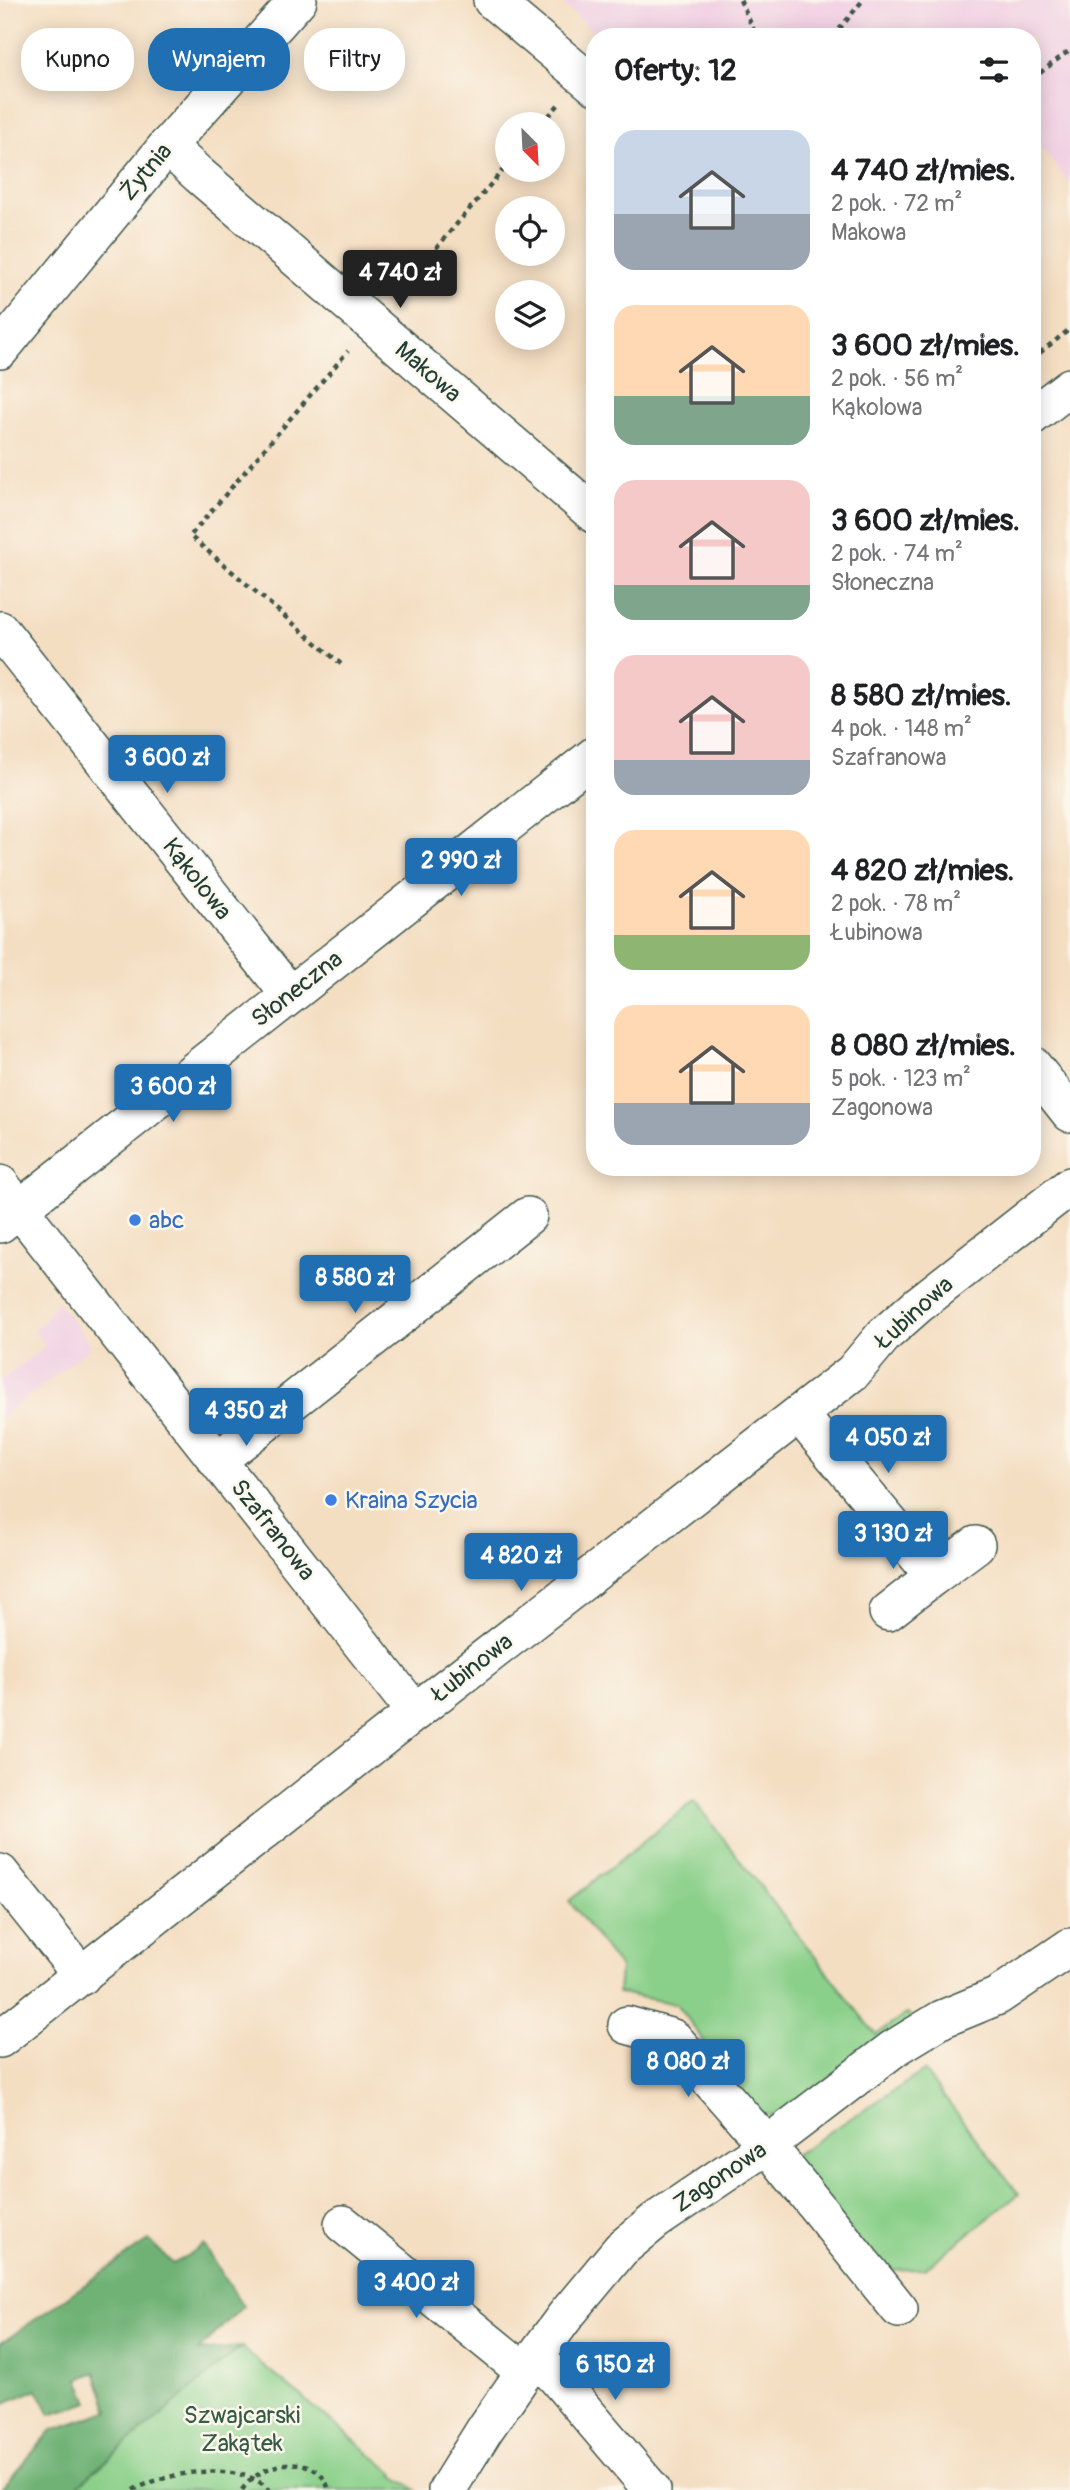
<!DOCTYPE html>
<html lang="pl">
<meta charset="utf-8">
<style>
body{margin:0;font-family:Pangolin,sans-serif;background:#f6f6f6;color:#202124;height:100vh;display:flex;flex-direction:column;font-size:26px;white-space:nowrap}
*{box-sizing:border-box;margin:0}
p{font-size:23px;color:#757577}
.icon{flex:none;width:38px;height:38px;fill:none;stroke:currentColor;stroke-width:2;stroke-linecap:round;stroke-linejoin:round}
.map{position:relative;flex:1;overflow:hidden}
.sheet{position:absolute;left:586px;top:28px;width:455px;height:1148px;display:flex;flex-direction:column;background:#fff;border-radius:28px;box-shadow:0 4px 18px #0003}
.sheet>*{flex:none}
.guide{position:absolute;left:21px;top:28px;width:460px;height:63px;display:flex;gap:14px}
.needle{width:46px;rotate:156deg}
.buttons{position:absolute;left:495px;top:112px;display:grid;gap:14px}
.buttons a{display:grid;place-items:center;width:70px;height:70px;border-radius:50%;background:#fff;box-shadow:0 4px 18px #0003;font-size:35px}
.price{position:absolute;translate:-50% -60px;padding:0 16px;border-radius:7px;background:#1f6fb2;color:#fff;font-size:23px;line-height:46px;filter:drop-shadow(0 2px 4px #0008)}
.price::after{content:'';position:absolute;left:50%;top:42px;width:21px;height:16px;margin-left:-10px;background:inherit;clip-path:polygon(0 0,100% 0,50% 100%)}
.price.current{background:#222;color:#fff}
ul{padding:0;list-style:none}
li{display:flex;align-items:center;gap:21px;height:175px;padding:0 28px}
li span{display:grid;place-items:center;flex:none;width:196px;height:140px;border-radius:21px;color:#555}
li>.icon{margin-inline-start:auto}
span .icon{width:84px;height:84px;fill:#fffc;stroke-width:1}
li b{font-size:30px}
h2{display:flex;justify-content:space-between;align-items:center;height:84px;padding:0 28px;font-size:30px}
.pill{padding:0 24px;border-radius:28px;background:#fff;box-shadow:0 4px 18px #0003;font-size:24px;line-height:63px}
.pill.current{background:#1f6fb2;color:#fff}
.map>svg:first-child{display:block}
.built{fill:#f1d0e3}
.green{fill:#8bd08a;stroke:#55865f;stroke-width:2}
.forest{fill:#70b276;stroke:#487855;stroke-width:2}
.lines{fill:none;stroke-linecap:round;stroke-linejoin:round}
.minor-casing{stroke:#3f5549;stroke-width:40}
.path{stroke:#3f5549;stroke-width:4.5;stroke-dasharray:5 5;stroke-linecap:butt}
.minor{stroke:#fff;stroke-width:37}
.shop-dot{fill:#3f7fe0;stroke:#fbf7ec;stroke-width:2.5}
.labels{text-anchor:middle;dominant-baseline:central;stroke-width:5;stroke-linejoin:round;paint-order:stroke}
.street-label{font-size:24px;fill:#1f3d34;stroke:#fbf7ec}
.shop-label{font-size:24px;fill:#366cbe;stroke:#fbf7ec;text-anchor:start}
.park-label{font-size:24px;fill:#355a45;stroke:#fbf7ec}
</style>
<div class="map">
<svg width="1070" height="2490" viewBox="0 0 1070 2490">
<rect width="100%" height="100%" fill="#fbf7ec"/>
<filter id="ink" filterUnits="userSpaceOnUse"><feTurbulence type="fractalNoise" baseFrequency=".0143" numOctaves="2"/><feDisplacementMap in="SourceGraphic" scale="14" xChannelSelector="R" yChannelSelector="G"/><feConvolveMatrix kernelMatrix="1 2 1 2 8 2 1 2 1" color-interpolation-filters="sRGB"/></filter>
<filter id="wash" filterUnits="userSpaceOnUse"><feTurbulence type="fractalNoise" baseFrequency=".00686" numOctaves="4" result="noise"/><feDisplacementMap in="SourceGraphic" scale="28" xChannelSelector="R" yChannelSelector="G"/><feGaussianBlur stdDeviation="1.57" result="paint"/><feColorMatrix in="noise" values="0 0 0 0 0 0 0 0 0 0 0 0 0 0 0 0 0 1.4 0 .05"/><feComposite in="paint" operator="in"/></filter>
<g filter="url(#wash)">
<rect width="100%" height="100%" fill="#f4dec2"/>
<g class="built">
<path d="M 558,0 L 1070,0 L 1070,185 L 1040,146 L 1033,153 L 1032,37 L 600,37 Z"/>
<path d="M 57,1301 L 92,1346 L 0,1419 L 0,1381 L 45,1346 L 33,1330 L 45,1320 Z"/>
</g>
<g class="green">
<path d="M 694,1801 L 876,2035 L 908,2013 L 913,2019 L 777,2116 L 756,2113 L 677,2004 L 618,1993 L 620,1968 L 569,1901 Z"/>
<path d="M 924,2071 L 1019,2194 L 924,2269 L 881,2270 L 791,2157 Z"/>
<path d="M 241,2347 L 395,2474 L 394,2476 L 416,2490 L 72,2490 Z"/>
</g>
<path class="forest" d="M 149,2240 L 173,2264 L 204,2245 L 243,2306 L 198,2351 L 241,2347 L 72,2490 L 0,2490 L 52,2430 L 109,2411 L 95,2372 L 79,2379 L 89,2402 L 50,2414 L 37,2389 L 0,2405 L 0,2344 Z"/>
</g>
<g filter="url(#ink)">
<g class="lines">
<defs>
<g id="minor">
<path d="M 492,0 L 595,86"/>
<path d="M 167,146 L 199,175 L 595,515"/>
<path d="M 0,350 L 167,146 L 298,0"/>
<path d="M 1032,416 L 1070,387"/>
<path d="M 0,630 L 290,995"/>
<path d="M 1032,1065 L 1070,1113"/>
<path d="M 0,1184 L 415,1712"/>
<path d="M 0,1224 L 595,755"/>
<path d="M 799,1414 L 934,1576 L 976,1545"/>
<path d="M 218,1460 L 528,1216"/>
<path d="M 888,1612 L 934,1576"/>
<path d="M 0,1873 L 82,1976"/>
<path d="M 627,2025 L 673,2038 L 767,2145 L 899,2309"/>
<path d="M 0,2039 L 415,1712 L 853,1372 L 884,1335 L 918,1305 L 1070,1186"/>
<path d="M 343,2224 L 525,2372"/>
<path d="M 535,2357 L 555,2376 L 652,2490"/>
<path d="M 447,2490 L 485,2429 L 535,2357 L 566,2315 L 621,2249 L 655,2221 L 767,2145 L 893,2049 L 942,2019 L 998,1996 L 1070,1947"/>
</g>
</defs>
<use href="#minor" class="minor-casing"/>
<g class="path">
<path d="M 740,0 L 757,37"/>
<path d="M 833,37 L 863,0"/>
<path d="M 1032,79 L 1070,50"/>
<path d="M 542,124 L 559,104"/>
<path d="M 397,294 L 508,164"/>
<path d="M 1032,359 L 1070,329"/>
<path d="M 341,664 L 190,536 L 348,351"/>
<path d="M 133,2490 C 168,2473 215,2465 252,2478 C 258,2480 265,2486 270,2490"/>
<path d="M 242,2490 C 261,2461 317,2449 329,2490"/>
</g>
<use href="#minor" class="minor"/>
</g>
</g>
<g class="shop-dot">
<circle cx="135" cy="1220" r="7"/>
<circle cx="331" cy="1500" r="7"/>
</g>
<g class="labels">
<g class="street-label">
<text transform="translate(146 172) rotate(-50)">Żytnia</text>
<text transform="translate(428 372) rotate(41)">Makowa</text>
<text transform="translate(197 879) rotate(52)">Kąkolowa</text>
<text transform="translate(297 989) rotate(-38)">Słoneczna</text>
<text transform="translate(914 1313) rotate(-42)">Łubinowa</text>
<text transform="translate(273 1530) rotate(52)">Szafranowa</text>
<text transform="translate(472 1668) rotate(-38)">Łubinowa</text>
<text transform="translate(720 2177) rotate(-34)">Zagonowa</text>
</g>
<g class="shop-label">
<text x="149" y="1220">abc</text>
<text x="345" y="1500">Kraina Szycia</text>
</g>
<g class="park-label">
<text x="242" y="2415">Szwajcarski<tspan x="242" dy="28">Zakątek</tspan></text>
</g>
</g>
</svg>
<div class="buttons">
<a><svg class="needle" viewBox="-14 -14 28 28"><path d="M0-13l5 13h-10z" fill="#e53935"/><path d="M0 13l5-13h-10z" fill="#757577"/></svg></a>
<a><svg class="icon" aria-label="locate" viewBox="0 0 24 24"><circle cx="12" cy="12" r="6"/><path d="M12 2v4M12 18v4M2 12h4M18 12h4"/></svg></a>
<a><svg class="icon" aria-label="layers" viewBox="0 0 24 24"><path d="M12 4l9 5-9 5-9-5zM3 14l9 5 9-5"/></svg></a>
</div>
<b class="price current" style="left:400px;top:310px">4 740 zł</b>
<b class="price" style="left:167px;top:795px">3 600 zł</b>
<b class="price" style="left:461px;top:898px">2 990 zł</b>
<b class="price" style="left:173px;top:1124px">3 600 zł</b>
<b class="price" style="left:355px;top:1315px">8 580 zł</b>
<b class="price" style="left:246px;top:1448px">4 350 zł</b>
<b class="price" style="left:888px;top:1475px">4 050 zł</b>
<b class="price" style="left:893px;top:1571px">3 130 zł</b>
<b class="price" style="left:521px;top:1593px">4 820 zł</b>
<b class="price" style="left:688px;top:2099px">8 080 zł</b>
<b class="price" style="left:416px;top:2320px">3 400 zł</b>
<b class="price" style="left:615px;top:2402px">6 150 zł</b>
<div class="guide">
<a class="pill">Kupno</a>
<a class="pill current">Wynajem</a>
<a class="pill">Filtry</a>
</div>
<section class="sheet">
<h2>Oferty: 12<svg class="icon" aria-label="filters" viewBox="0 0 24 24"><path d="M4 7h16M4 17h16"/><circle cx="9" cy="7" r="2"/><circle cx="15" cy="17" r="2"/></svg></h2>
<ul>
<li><span style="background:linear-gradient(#c9d6e8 60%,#9aa5b1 0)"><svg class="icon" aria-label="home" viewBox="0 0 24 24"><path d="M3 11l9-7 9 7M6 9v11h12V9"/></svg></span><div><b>4 740 zł/mies.</b><p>2 pok. · 72 m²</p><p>Makowa</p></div></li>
<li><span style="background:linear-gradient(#ffd9b3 65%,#7fa58c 0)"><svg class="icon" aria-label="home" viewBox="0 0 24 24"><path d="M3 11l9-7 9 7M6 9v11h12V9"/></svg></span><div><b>3 600 zł/mies.</b><p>2 pok. · 56 m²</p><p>Kąkolowa</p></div></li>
<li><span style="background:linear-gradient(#f6c9c9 75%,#7fa58c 0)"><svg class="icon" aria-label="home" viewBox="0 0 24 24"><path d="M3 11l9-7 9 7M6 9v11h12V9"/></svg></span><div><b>3 600 zł/mies.</b><p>2 pok. · 74 m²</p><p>Słoneczna</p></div></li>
<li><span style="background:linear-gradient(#f6c9c9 75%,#9aa5b1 0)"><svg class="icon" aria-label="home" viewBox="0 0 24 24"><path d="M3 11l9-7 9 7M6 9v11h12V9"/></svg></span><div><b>8 580 zł/mies.</b><p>4 pok. · 148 m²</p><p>Szafranowa</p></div></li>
<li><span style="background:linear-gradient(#ffd9b3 75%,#8fb573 0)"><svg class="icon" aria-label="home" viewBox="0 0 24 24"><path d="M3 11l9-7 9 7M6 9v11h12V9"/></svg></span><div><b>4 820 zł/mies.</b><p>2 pok. · 78 m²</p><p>Łubinowa</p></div></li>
<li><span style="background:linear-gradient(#ffd9b3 70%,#9aa5b1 0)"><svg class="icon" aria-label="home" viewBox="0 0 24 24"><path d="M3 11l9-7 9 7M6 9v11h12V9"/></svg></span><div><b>8 080 zł/mies.</b><p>5 pok. · 123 m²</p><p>Zagonowa</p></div></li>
</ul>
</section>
</div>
